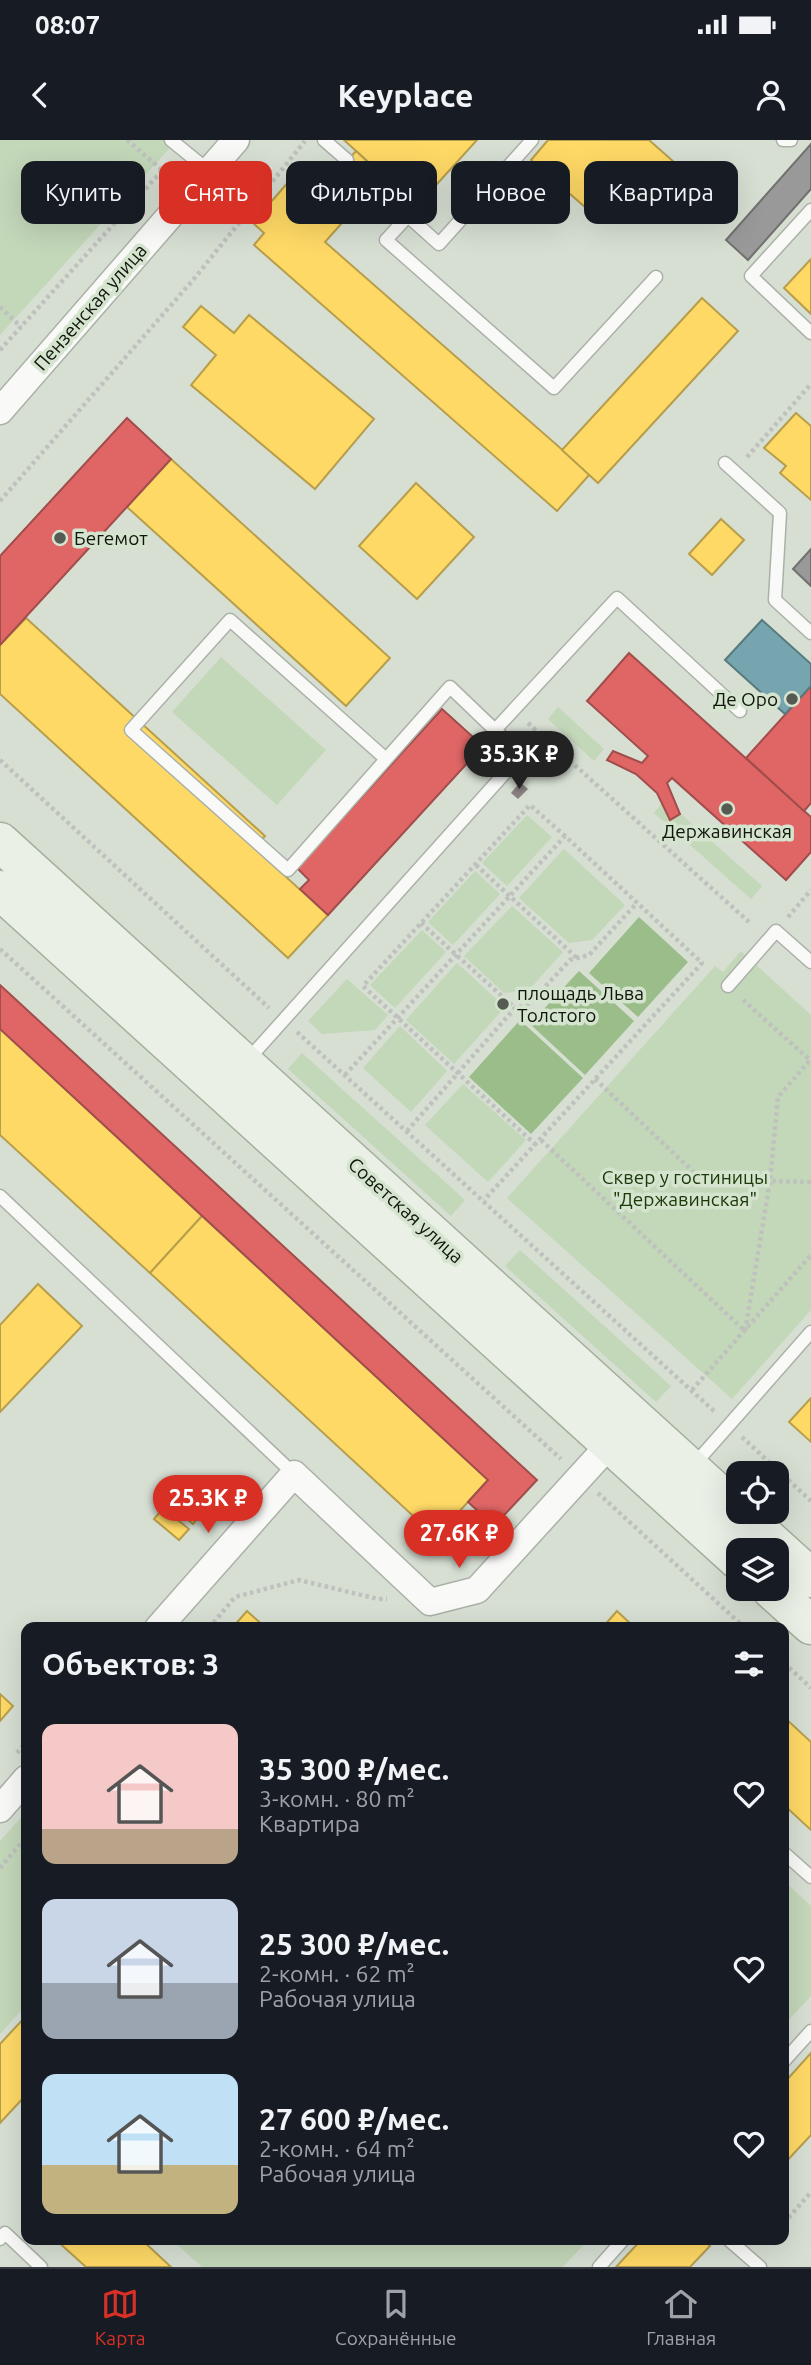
<!DOCTYPE html>
<html lang="ru">
<meta charset="utf-8">
<style>
body{margin:0;font-family:Ubuntu,sans-serif;background:#242831;color:#f1f3f6;height:100vh;display:flex;flex-direction:column;font-size:26px;white-space:nowrap}
*{box-sizing:border-box;margin:0}
p{font-size:23px;color:#9ea1a6}
.icon{flex:none;width:38px;height:38px;fill:none;stroke:currentColor;stroke-width:2;stroke-linecap:round;stroke-linejoin:round}
.map{position:relative;flex:1;overflow:hidden}
.panel{position:absolute;left:21px;top:1482px;width:768px;height:623px;display:flex;flex-direction:column;background:#171b24;border-radius:14px;box-shadow:0 7px 28px #0002}
.panel>*{flex:none}
.top-card{position:absolute;left:21px;top:21px;width:770px;height:63px;display:flex;gap:14px}
.buttons{position:absolute;left:726px;top:1321px;display:grid;gap:14px}
.buttons a{display:grid;place-items:center;width:63px;height:63px;border-radius:14px;background:#171b24;box-shadow:0 7px 28px #0002;font-size:35px}
.price{position:absolute;translate:-50% -60px;padding:0 16px;border-radius:24px;background:#d93025;color:#fff;font-size:23px;line-height:46px;filter:drop-shadow(0 2px 4px #0008)}
.price::after{content:'';position:absolute;left:50%;top:42px;width:21px;height:16px;margin-left:-10px;background:inherit;clip-path:polygon(0 0,100% 0,50% 100%)}
.price.selected{background:#222;color:#fff}
ul{padding:0;list-style:none}
li{display:flex;align-items:center;gap:21px;height:175px;padding:0 21px}
li span{display:grid;place-items:center;flex:none;width:196px;height:140px;border-radius:14px;color:#555}
li>.icon{margin-inline-start:auto}
span .icon{width:84px;height:84px;fill:#fffc;stroke-width:1}
li b{font-size:30px}
h2{display:flex;justify-content:space-between;align-items:center;height:84px;padding:0 21px;font-size:30px}
.pill{padding:0 24px;border-radius:14px;background:#171b24;box-shadow:0 7px 28px #0002;font-size:24px;line-height:63px}
.pill.selected{background:#d93025;color:#fff}
.status{display:flex;justify-content:space-between;align-items:center;height:49px;padding:0 35px;background:#171b24;direction:ltr}
.status svg{height:19px;fill:currentColor}
header{display:flex;justify-content:space-between;align-items:center;height:91px;padding:0 21px;background:#171b24;font-size:32px;font-weight:700}
.tab-bar{display:flex;justify-content:space-around;align-items:center;height:98px;border-top:2px solid #363941;background:#171b24;font-size:19px;color:#9ea1a6}
.tab-bar a{display:grid;justify-items:center;gap:4px}
.tab-bar .selected{color:#d93025}
.map>svg:first-child{display:block}
.green{fill:#c3d7b9}
.water{fill:#9bbd8a}
.homes{fill:#ffd966;stroke:#b79e4b;stroke-width:2}
.shops{fill:#e06666;stroke:#a14d4b;stroke-width:2}
.public{fill:#76a5af;stroke:#577a7e;stroke-width:2}
.industry{fill:#999;stroke:#70716f;stroke-width:2}
.building{fill:#8c8282}
.lines{fill:none;stroke-linecap:round;stroke-linejoin:round}
.service-casing{stroke:#abb1a8;stroke-width:15}
.minor-casing{stroke:#abb1a8;stroke-width:29}
.primary-casing{stroke:#a3b09c;stroke-width:41}
.path{stroke:#bec1bd;stroke-width:4.5;stroke-dasharray:3.5 3.5;stroke-linecap:butt}
.service{stroke:#f9faf8;stroke-width:12}
.minor{stroke:#f9faf8;stroke-width:26}
.primary{stroke:#eaf0e6;stroke-width:38}
.poi-dot{fill:#555b52;stroke:#d5e4ce;stroke-width:2.5}
.labels{text-anchor:middle;dominant-baseline:central;stroke-width:7;stroke-linejoin:round;paint-order:stroke}
.street-label{font-size:19px;fill:#0f140c;stroke:#d5e4ce}
.poi-label{font-size:19px;fill:#0f140c;stroke:#d5e4ce;text-anchor:start}
.park-label{font-size:19px;fill:#1b3807;stroke:#d5e4ce}
</style>
<div class="status"><b>08:07</b><svg viewBox="0 0 49 12"><path d="M0 12V9h3v3zM5 12V6h3v6zM10 12V3h3v9zM15 12V0h3v12zM26 1h20v11H26zM47 4h2v5h-2z"/></svg></div>
<header><svg class="icon" aria-label="back" viewBox="0 0 24 24"><path d="M15 5l-7 7 7 7"/></svg>Keyplace<svg class="icon" aria-label="person" viewBox="0 0 24 24"><circle cx="12" cy="8" r="4"/><path d="M4 21q1-7 8-7t8 7"/></svg></header>
<div class="map">
<svg width="811" height="2127" viewBox="0 0 811 2127">
<rect width="100%" height="100%" fill="#d7dfd3"/>
<g class="green">
<path d="M 0,0 L 177,0 L 0,195 Z"/>
<path d="M 221,517 L 326,610 L 277,665 L 172,572 Z"/>
<path d="M 558,567 L 604,609 L 594,621 L 548,579 Z"/>
<path d="M 665,660 L 762,746 L 751,759 L 654,673 Z"/>
<path d="M 527,675 L 552,697 L 507,746 L 482,723 Z"/>
<path d="M 564,709 L 625,765 L 592,800 L 569,803 L 519,758 Z"/>
<path d="M 475,731 L 500,754 L 453,805 L 428,782 Z"/>
<path d="M 512,766 L 563,812 L 528,851 L 504,853 L 464,816 Z"/>
<path d="M 422,790 L 446,812 L 395,868 L 370,845 Z"/>
<path d="M 741,811 L 811,875 L 811,1170 L 732,1259 L 507,1058 L 715,826 L 723,832 Z"/>
<path d="M 457,823 L 505,867 L 454,924 L 406,880 Z"/>
<path d="M 347,839 L 388,875 L 375,890 L 322,894 L 308,881 Z"/>
<path d="M 400,886 L 447,931 L 411,972 L 363,928 Z"/>
<path d="M 302,913 L 465,1060 L 451,1076 L 288,929 Z"/>
<path d="M 463,944 L 526,1000 L 488,1042 L 425,985 Z"/>
<path d="M 520,1110 L 671,1246 L 656,1262 L 505,1126 Z"/>
<path d="M 26,1672 L 26,1865 L 0,1894 L 0,1701 Z"/>
<path d="M 784,1741 L 811,1766 L 811,1856 L 784,1885 Z"/>
<path d="M 172,2100 L 588,2100 L 563,2127 L 202,2127 Z"/>
</g>
<g class="water">
<path d="M 639,777 L 688,822 L 638,877 L 589,833 Z"/>
<path d="M 579,831 L 634,881 L 585,935 L 530,884 Z"/>
<path d="M 520,880 L 583,938 L 531,994 L 469,937 Z"/>
</g>
<g class="homes">
<path d="M 344,0 L 477,0 L 417,66 Z"/>
<path d="M 548,0 L 649,0 L 700,45 L 674,75 L 620,27 L 585,67 L 531,20 Z"/>
<path d="M 356,11 L 369,23 L 343,52 L 358,65 L 325,102 L 590,334 L 557,371 L 254,105 L 264,93 L 253,83 L 290,40 L 302,50 L 319,31 L 330,40 Z"/>
<path d="M 811,119 L 811,174 L 784,148 Z"/>
<path d="M 702,158 L 738,191 L 598,343 L 562,310 Z"/>
<path d="M 201,166 L 234,193 L 249,175 L 374,279 L 315,349 L 191,245 L 216,215 L 183,187 Z"/>
<path d="M 796,273 L 811,286 L 811,360 L 780,333 L 786,326 L 764,308 Z"/>
<path d="M 171,319 L 390,518 L 346,566 L 127,367 Z"/>
<path d="M 416,343 L 474,397 L 417,459 L 359,406 Z"/>
<path d="M 721,379 L 744,400 L 712,435 L 689,414 Z"/>
<path d="M 26,478 L 265,696 L 254,708 L 328,775 L 288,818 L 0,554 L 0,505 Z"/>
<path d="M 0,889 L 202,1076 L 150,1133 L 0,995 Z"/>
<path d="M 202,1076 L 488,1340 L 436,1397 L 150,1133 Z"/>
<path d="M 38,1144 L 82,1186 L 0,1272 L 0,1185 Z"/>
<path d="M 811,1258 L 811,1302 L 789,1282 Z"/>
<path d="M 179,1351 L 203,1371 L 193,1384 L 169,1364 Z"/>
<path d="M 163,1368 L 189,1389 L 179,1400 L 154,1379 Z"/>
<path d="M 247,1471 L 266,1488 L 232,1488 Z"/>
<path d="M 617,1471 L 635,1488 L 602,1488 Z"/>
<path d="M 0,1554 L 13,1566 L 0,1581 Z"/>
<path d="M 784,1577 L 811,1602 L 811,1690 L 784,1665 Z"/>
<path d="M 26,1876 L 26,1955 L 0,1983 L 0,1904 Z"/>
<path d="M 811,1913 L 811,1995 L 784,2024 L 784,1943 Z"/>
<path d="M 56,2100 L 142,2100 L 171,2127 L 86,2127 Z"/>
<path d="M 641,2100 L 703,2100 L 710,2106 L 690,2127 L 616,2127 Z"/>
</g>
<g class="shops">
<path d="M 127,278 L 171,319 L 0,505 L 0,416 Z"/>
<path d="M 629,513 L 811,677 L 811,712 L 786,740 L 672,638 L 667,643 L 680,674 L 670,680 L 657,653 L 636,634 L 607,620 L 613,611 L 642,623 L 648,616 L 587,561 Z"/>
<path d="M 811,546 L 811,663 L 804,671 L 746,618 Z"/>
<path d="M 442,569 L 483,606 L 328,775 L 300,749 L 309,740 L 297,728 Z"/>
<path d="M 0,845 L 537,1340 L 494,1386 L 468,1362 L 488,1340 L 0,889 Z"/>
</g>
<path class="public" d="M 762,480 L 811,524 L 811,546 L 785,574 L 725,520 Z"/>
<g class="industry">
<path d="M 811,4 L 811,49 L 748,120 L 726,100 Z"/>
<path d="M 811,409 L 811,446 L 793,429 Z"/>
</g>
<path class="building" d="M 520,642 L 528,649 L 518,659 L 511,653 Z"/>
<g class="lines">
<defs>
<g id="service">
<path d="M 171,0 L 209,31"/>
<path d="M 324,0 L 347,20"/>
<path d="M 783,0 L 791,0"/>
<path d="M 360,33 L 439,104 L 532,0"/>
<path d="M 811,70 L 751,136 L 811,193"/>
<path d="M 408,76 L 386,100 L 554,248 L 656,137"/>
<path d="M 725,323 L 780,373 L 775,460 L 811,493"/>
<path d="M 495,590 L 617,458 L 740,571"/>
<path d="M 728,846 L 776,791 L 811,822"/>
<path d="M 246,922 L 521,615 L 450,547 L 288,730 L 131,590 L 230,480 L 386,619"/>
<path d="M 0,1056 L 294,1334"/>
<path d="M 692,1327 L 811,1192"/>
<path d="M 784,1713 L 811,1737"/>
<path d="M 784,1921 L 811,1891"/>
<path d="M 0,2099 L 5,2093 L 41,2127"/>
<path d="M 729,2100 L 760,2127"/>
<path d="M 599,2127 L 623,2100"/>
</g>
<g id="minor">
<path d="M 0,271 L 236,0"/>
<path d="M 158,1488 L 294,1334 L 430,1462 L 477,1450 L 610,1304"/>
<path d="M 0,1669 L 26,1639"/>
</g>
<g id="primary">
<path d="M 0,702 L 811,1438"/>
<path d="M 0,750 L 738,1420"/>
<path d="M 771,1449 L 811,1485"/>
</g>
</defs>
<use href="#service" class="service-casing"/>
<use href="#minor" class="minor-casing"/>
<use href="#primary" class="primary-casing"/>
<g class="path">
<path d="M 127,0 L 162,30"/>
<path d="M 0,167 L 21,187"/>
<path d="M 0,210 L 168,24"/>
<path d="M 747,317 L 811,244"/>
<path d="M 0,361 L 193,140 L 305,1"/>
<path d="M 528,583 L 749,782"/>
<path d="M 0,620 L 269,868"/>
<path d="M 476,725 L 577,818"/>
<path d="M 788,777 L 811,750"/>
<path d="M 421,783 L 515,868"/>
<path d="M 0,809 L 561,1319"/>
<path d="M 743,860 L 810,920"/>
<path d="M 297,892 L 715,1272"/>
<path d="M 345,935 L 565,696 L 702,823 L 484,1060"/>
<path d="M 595,939 L 701,1039 L 811,1042"/>
<path d="M 407,991 L 515,868 L 528,865 L 570,820 L 589,815 L 636,764"/>
<path d="M 541,1000 L 745,1191 L 770,1041 L 778,957 L 811,919"/>
<path d="M 536,1005 L 363,846 L 530,665 L 565,696"/>
<path d="M 692,1250 L 811,1115"/>
<path d="M 742,1297 L 811,1361"/>
<path d="M 598,1353 L 745,1488"/>
<path d="M 209,1488 L 235,1457 L 299,1440 L 378,1459 L 387,1459"/>
<path d="M 784,1523 L 811,1548"/>
<path d="M 17,1613 L 26,1602"/>
<path d="M 0,1728 L 26,1697"/>
<path d="M 784,2083 L 811,2052"/>
</g>
<use href="#service" class="service"/>
<use href="#minor" class="minor"/>
<use href="#primary" class="primary"/>
</g>
<g class="poi-dot">
<circle cx="60" cy="398" r="7"/>
<circle cx="792" cy="559" r="7"/>
<circle cx="727" cy="669" r="7"/>
<circle cx="503" cy="864" r="7"/>
</g>
<g class="labels">
<g class="street-label">
<text transform="translate(90 167) rotate(-49)">Пензенская улица</text>
<text transform="translate(406 1070) rotate(42)">Советская улица</text>
</g>
<g class="poi-label">
<text x="74" y="398">Бегемот</text>
<text x="778" y="559" text-anchor="end">Де Оро</text>
<text x="727" y="691" text-anchor="middle">Державинская</text>
<text x="517" y="853">площадь Льва<tspan x="517" dy="22">Толстого</tspan></text>
</g>
<g class="park-label">
<text x="685" y="1037">Сквер у гостиницы<tspan x="685" dy="22">"Державинская"</tspan></text>
</g>
</g>
</svg>
<div class="buttons">
<a><svg class="icon" aria-label="locate" viewBox="0 0 24 24"><circle cx="12" cy="12" r="6"/><path d="M12 2v4M12 18v4M2 12h4M18 12h4"/></svg></a>
<a><svg class="icon" aria-label="layers" viewBox="0 0 24 24"><path d="M12 4l9 5-9 5-9-5zM3 14l9 5 9-5"/></svg></a>
</div>
<b class="price selected" style="left:519px;top:651px">35.3K ₽</b>
<b class="price" style="left:208px;top:1395px">25.3K ₽</b>
<b class="price" style="left:459px;top:1430px">27.6K ₽</b>
<div class="top-card">
<a class="pill">Купить</a>
<a class="pill selected">Снять</a>
<a class="pill">Фильтры</a>
<a class="pill">Новое</a>
<a class="pill">Квартира</a>
</div>
<section class="panel">
<h2>Объектов: 3<svg class="icon" aria-label="filters" viewBox="0 0 24 24"><path d="M4 7h16M4 17h16"/><circle cx="9" cy="7" r="2"/><circle cx="15" cy="17" r="2"/></svg></h2>
<ul>
<li><span style="background:linear-gradient(#f6c9c9 75%,#b9a48a 0)"><svg class="icon" aria-label="home" viewBox="0 0 24 24"><path d="M3 11l9-7 9 7M6 9v11h12V9"/></svg></span><div><b>35 300 ₽/мес.</b><p>3-комн. · 80 m²</p><p>Квартира</p></div><svg class="icon" aria-label="heart" viewBox="0 0 24 24"><path d="M12 20l-8-8c-3-5 5-10 8-4 3-6 11-1 8 4z"/></svg></li>
<li><span style="background:linear-gradient(#c9d6e8 60%,#9aa5b1 0)"><svg class="icon" aria-label="home" viewBox="0 0 24 24"><path d="M3 11l9-7 9 7M6 9v11h12V9"/></svg></span><div><b>25 300 ₽/мес.</b><p>2-комн. · 62 m²</p><p>Рабочая улица</p></div><svg class="icon" aria-label="heart" viewBox="0 0 24 24"><path d="M12 20l-8-8c-3-5 5-10 8-4 3-6 11-1 8 4z"/></svg></li>
<li><span style="background:linear-gradient(#bfe0f5 65%,#c2b280 0)"><svg class="icon" aria-label="home" viewBox="0 0 24 24"><path d="M3 11l9-7 9 7M6 9v11h12V9"/></svg></span><div><b>27 600 ₽/мес.</b><p>2-комн. · 64 m²</p><p>Рабочая улица</p></div><svg class="icon" aria-label="heart" viewBox="0 0 24 24"><path d="M12 20l-8-8c-3-5 5-10 8-4 3-6 11-1 8 4z"/></svg></li>
</ul>
</section>
</div>
<nav class="tab-bar">
<a class="selected"><svg class="icon" aria-label="map" viewBox="0 0 24 24"><path d="M3 6l6-2 6 2 6-2v14l-6 2-6-2-6 2zM9 4v14M15 6v14"/></svg>Карта</a>
<a><svg class="icon" aria-label="saved" viewBox="0 0 24 24"><path d="M7 4h10v16l-5-4-5 4z"/></svg>Сохранённые</a>
<a><svg class="icon" aria-label="home" viewBox="0 0 24 24"><path d="M3 11l9-7 9 7M6 9v11h12V9"/></svg>Главная</a>
</nav>
